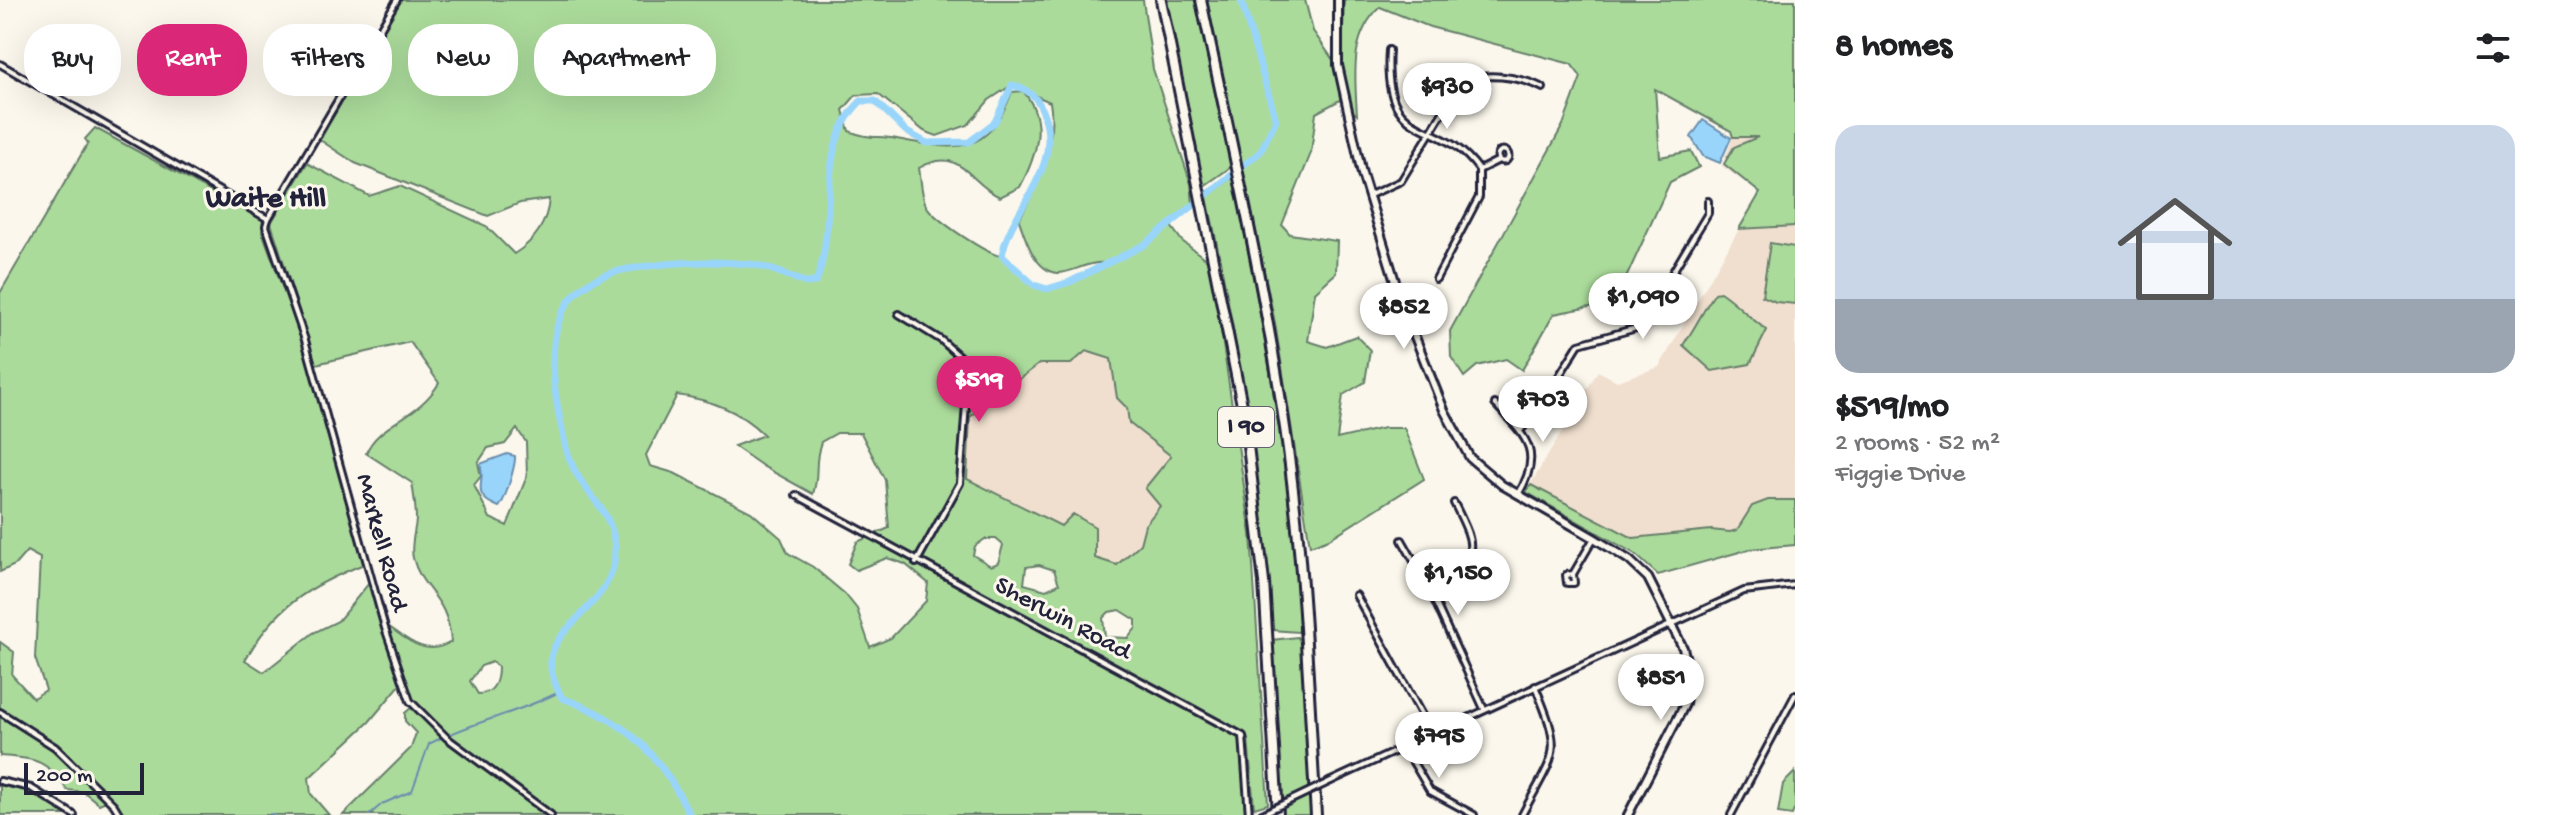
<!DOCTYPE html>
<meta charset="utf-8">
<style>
body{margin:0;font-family:"Gochi Hand",sans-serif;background:#f6f6f6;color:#202124;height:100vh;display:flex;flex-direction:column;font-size:30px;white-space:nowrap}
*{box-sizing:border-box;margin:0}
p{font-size:26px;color:#757577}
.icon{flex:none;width:44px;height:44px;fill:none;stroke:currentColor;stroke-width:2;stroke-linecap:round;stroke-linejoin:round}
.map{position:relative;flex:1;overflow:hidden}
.panel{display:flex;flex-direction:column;background:#fff;width:760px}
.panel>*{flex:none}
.top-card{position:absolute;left:24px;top:24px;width:760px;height:72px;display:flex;gap:16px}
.scale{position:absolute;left:24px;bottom:20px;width:120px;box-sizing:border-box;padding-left:8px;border:4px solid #22223b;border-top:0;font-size:22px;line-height:28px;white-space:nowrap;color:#22223b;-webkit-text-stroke:6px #fbf7ec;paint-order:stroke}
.price{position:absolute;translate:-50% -68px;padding:0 18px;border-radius:28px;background:#fff;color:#222;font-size:26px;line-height:52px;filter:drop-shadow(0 2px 4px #0008)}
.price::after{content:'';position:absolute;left:50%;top:48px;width:24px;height:18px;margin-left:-12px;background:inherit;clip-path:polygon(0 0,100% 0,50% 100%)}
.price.on{background:#db2777;color:#fff}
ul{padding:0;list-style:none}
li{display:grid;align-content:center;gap:16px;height:424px;padding:0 40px}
li span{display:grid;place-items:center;height:248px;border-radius:24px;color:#555}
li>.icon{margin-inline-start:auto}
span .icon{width:144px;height:144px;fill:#fffc;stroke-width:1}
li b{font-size:34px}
h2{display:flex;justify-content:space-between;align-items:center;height:96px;padding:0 40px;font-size:34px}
.pill{padding:0 28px;border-radius:32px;background:#fff;box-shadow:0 8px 32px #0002;font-size:28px;line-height:72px}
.pill.on{background:#db2777;color:#fff}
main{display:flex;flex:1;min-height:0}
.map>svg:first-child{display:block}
.built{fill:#f0dfce}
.green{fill:#abdb9b;stroke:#667e6b;stroke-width:2;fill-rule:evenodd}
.water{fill:#99d5fa;stroke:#698dae;stroke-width:2}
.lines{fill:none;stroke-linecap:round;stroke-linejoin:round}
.stream{stroke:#698dae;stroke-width:2}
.river{stroke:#99d5fa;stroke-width:7}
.minor-casing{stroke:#22223b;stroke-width:10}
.major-casing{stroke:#22223b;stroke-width:12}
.highway-casing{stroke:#22223b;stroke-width:14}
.minor{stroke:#fbf7ec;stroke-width:4}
.major{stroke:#fbf7ec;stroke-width:6}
.highway{stroke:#fbf7ec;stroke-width:8}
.minor-bridge-casing{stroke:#22223b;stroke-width:10;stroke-linecap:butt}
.minor-bridge{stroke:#fbf7ec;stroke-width:4}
.labels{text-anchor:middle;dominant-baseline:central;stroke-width:6;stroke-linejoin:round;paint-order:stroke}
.shield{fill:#fbf7ec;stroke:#636270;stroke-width:2}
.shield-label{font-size:24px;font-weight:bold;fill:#22223b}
.street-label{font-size:26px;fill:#22223b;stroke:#fbf7ec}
.quarter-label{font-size:30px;font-weight:bold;fill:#22223b;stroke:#fbf7ec}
</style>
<main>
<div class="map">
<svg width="1795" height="815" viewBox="0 0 1795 815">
<rect width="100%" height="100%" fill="#fbf7ec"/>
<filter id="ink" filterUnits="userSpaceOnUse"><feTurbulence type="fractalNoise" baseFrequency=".0125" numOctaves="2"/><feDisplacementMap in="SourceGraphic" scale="16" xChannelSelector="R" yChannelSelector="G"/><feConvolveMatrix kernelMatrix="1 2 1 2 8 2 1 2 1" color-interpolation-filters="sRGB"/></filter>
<g filter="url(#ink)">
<g class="built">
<path d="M 1795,122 L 1795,545 L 1750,549 L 1658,575 L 1635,554 L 1526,492 L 1598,371 L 1617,381 L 1659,367 L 1760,193 L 1722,166 L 1733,137 L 1728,123 Z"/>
<path d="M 1086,350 L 1112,359 L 1117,398 L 1127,408 L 1129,423 L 1171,456 L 1161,506 L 1145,525 L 1141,544 L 1117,565 L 1095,558 L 1095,526 L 1073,514 L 1061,526 L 967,479 L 970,417 L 1039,364 L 1052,365 Z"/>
</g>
<g class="green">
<path d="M 400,0 L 1143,0 L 1153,69 L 1191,184 L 1193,204 L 1171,226 L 1182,241 L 1211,263 L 1251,534 L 1268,804 L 1254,808 L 1248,739 L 1234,728 L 984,599 L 1242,737 L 1246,815 L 554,815 L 449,737 L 412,699 L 388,626 C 409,641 426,657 451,642 C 448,595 422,593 413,558 C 410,546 415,532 416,520 C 416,508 414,495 412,483 L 366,453 C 379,422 418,419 439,383 L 410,342 L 316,364 L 271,223 L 307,163 L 369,196 L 400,186 L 486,226 L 514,254 C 535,241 547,224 549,199 L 520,203 L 488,216 L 355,163 L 320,140 ZM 1012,85 L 1050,102 C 1057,142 1038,185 1019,220 C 1025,238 1035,272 1058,273 C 1072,273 1088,261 1106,263 C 1088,273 1057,296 1036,285 C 1024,279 1014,264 1002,256 C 989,256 932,218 926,205 C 921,194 921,179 919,168 C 961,144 968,183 1000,197 L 1020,187 C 1037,155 1048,120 1023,91 L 1012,92 C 987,158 956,150 897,139 C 877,135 871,140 849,131 L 843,110 L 856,95 L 878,94 L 924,131 L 937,136 L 968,125 L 989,100 ZM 1086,351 L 1111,359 L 1117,398 L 1127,408 L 1129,423 L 1171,456 L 1145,488 L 1160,506 L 1145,525 L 1140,544 L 1117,565 L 1095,558 L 1095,527 L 1073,514 L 1061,526 L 967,479 L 970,417 L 1039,364 L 1071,364 ZM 677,395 C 711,400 739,410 764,435 L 734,446 L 764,467 L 813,494 C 820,473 813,465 821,442 L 837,433 L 861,433 L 885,480 L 889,528 L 857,542 L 848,564 L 856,570 L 887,558 L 905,564 L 928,583 L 926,601 L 891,638 L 870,647 L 857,609 L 845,594 L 813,567 L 788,553 L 781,538 L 751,512 L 674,473 L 650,466 L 646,455 ZM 517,429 L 526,442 L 527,476 L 507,526 L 490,518 L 474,485 L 481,476 L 478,463 L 488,448 L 505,444 ZM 985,539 L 996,539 L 1003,545 L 998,563 L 991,566 L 973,555 L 975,546 ZM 1039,565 L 1054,570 L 1059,584 L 1046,590 L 1024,584 L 1026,567 ZM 1120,610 L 1136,620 L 1136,628 L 1128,638 L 1105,637 L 1103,618 L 1109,612 ZM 492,662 L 498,667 C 498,682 494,694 478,694 L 470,681 L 481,666 Z"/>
<path d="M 1166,0 L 1195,0 L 1228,152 L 1231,167 L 1204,186 Z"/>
<path d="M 1207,0 L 1305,0 L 1313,31 L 1333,60 L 1342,99 L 1316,113 L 1311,153 L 1282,225 L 1290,234 L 1337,241 L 1336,273 L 1315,292 L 1308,341 L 1327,347 L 1356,336 L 1370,350 L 1365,382 L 1343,395 L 1337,439 L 1384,428 L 1404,428 L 1424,479 L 1329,539 L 1310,546 L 1275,323 Z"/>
<path d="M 1344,0 L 1795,0 L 1795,226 L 1739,229 L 1760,193 L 1724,164 L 1734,147 L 1758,137 L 1733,137 L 1731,131 L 1655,89 L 1660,157 L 1691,151 L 1699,167 L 1670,182 L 1615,302 L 1554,314 L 1522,370 L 1506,359 L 1477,366 L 1464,377 L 1451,357 L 1450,331 L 1563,125 L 1581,77 L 1571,64 L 1430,27 L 1380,7 C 1349,36 1355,76 1357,115 L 1350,109 L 1342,63 Z"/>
<path d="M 95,128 L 263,220 L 262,231 L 308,358 L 364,564 C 309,586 275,607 245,660 L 264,672 L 313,633 L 338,621 L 369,583 L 400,685 L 369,722 L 309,778 L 311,794 L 329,815 L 122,815 L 59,745 L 0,710 L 0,642 L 14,652 L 12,675 L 33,698 L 46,690 L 35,658 L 40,558 L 27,551 L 15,565 L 0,572 L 0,293 L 88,143 L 85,139 Z"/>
<path d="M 1233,177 C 1265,326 1290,474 1301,626 L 1298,632 L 1272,630 C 1261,484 1238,341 1207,197 Z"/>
<path d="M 1770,243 L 1795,247 L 1795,304 L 1776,302 L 1762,296 Z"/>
<path d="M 1720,292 C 1738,304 1749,318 1767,330 L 1750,364 L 1712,371 L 1683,345 C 1696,327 1703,310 1715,293 Z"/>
<path d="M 1531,485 L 1633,538 L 1711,530 L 1730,532 L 1737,530 L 1752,506 L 1768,500 L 1795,500 L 1795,545 L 1750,549 L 1658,575 L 1635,554 L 1526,492 Z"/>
<path d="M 1297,637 L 1302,642 L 1310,787 L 1282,801 L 1272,640 Z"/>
<path d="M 412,707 L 447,742 L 545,815 L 343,815 L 411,748 L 416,733 L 405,721 L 405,713 Z"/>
<path d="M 0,715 L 44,742 L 106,801 L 99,804 L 84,792 L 67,790 C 46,759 37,759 0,756 Z"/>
<path d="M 1795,772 L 1795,808 L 1792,815 L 1778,813 L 1783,784 Z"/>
<path d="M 0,784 L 28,790 L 69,815 L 0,815 Z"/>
<path d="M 1310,794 L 1312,815 L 1282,815 L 1282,808 Z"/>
</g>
<g class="water">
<path d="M 1703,120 L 1731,138 L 1720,163 L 1703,156 L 1691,137 Z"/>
<path d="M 507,454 L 515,456 C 516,464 505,501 499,507 C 468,495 487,483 480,464 Z"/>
</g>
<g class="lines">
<g class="stream">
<path d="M 270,814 L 274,815"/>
<path d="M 369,815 L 382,804 L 412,791 L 429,744 C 470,722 517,714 559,692"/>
</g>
<path class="river" d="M 690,815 C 659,753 628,721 562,698 C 556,687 549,671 551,658 C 556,623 615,602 615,552 C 615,515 592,501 576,473 C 566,455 563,434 559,415 C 546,348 548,282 628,269 C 667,262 709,260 749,264 C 767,266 789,276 806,283 L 816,282 C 839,224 813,147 861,101 L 875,101 L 907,132 L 927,143 L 969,142 L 995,122 L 1012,85 C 1026,88 1038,97 1043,112 C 1065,170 1009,209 1002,256 L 1034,285 L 1047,289 L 1070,282 L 1144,245 L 1260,152 L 1276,120 L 1241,0"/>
<defs>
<g id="minor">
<path d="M 1389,50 C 1382,148 1439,113 1479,170 L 1479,197 L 1436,279"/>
<path d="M 0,64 L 268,219"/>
<circle cx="1503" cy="156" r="5.5"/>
<path d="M 1479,170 L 1499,160"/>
<path d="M 1370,195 L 1401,181 L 1460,84 C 1482,70 1521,77 1543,88"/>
<path d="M 268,219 L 266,226 L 305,340 L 385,628 L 410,701 L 447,738 L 551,815"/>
<path d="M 268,219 L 397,0"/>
<path d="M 899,314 L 941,340 L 959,356 L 968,378 L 960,483 L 916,563"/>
<path d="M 1495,404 C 1526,437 1544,451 1518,495"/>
<path d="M 1520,431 L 1538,410 L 1579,344 L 1640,327 L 1708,213 L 1708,201"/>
<path d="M 796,495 L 1243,736 L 1249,815"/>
<path d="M 1402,540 L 1427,584 L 1484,709"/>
<path d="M 1573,574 L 1566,575 L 1567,583 L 1574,583 L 1573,574 L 1594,538"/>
<path d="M 1427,584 C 1476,555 1481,556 1454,503"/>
<path d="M 1356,595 L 1431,732"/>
<path d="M 0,712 L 55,747 L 114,805 L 120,815"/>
<path d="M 1404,747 L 1430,791 L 1474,815"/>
<path d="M 0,781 L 31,788 L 74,815"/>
<path d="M 1331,781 L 1744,591 L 1795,585"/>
<path d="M 1522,815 C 1556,750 1564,756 1535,686"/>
<path d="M 1731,815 L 1795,695"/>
</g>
<path id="major" d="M 1338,0 L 1338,65 L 1362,174 L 1402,304 L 1444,410 L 1470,458 L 1502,485 L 1594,538 L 1629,560 L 1648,578 L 1683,648 L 1689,672 L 1685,704 L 1628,815"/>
<g id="highway">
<path d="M 1161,0 L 1245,420 L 1264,582 L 1278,815"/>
<path d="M 1201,0 C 1231,142 1264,284 1285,428 C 1304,557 1308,686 1316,815"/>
</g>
</defs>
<use href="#minor" class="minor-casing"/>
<use href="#major" class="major-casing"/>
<use href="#highway" class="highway-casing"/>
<use href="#minor" class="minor"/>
<use href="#major" class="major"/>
<use href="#highway" class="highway"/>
<defs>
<path id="minor-bridge" d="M 1260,815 L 1331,781"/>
</defs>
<use href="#minor-bridge" class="minor-bridge-casing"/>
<use href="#minor-bridge" class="minor-bridge"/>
</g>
</g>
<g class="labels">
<rect class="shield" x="1218" y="407" width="56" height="40" rx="6"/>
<g class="shield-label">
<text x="1246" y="427">I 90</text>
</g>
<g class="street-label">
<text transform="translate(380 543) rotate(75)">Markell Road</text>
<text transform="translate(1062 620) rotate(28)">Sherwin Road</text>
</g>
<g class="quarter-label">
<text x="266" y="200">Waite Hill</text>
</g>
</g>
</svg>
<div class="scale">200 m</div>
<b class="price" style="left:1447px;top:131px">$930</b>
<b class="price" style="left:1643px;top:341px">$1,090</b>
<b class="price" style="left:1404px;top:351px">$852</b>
<b class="price on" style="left:979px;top:424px">$519</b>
<b class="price" style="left:1543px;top:444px">$703</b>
<b class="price" style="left:1458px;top:617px">$1,150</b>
<b class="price" style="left:1661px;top:722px">$851</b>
<b class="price" style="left:1439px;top:780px">$795</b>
<div class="top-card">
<a class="pill">Buy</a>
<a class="pill on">Rent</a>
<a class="pill">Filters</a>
<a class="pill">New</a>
<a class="pill">Apartment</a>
</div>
</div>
<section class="panel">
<h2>8 homes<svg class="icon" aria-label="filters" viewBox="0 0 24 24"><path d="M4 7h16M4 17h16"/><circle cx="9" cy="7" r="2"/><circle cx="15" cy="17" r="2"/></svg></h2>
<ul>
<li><span style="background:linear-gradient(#c9d6e8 70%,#9aa5b1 0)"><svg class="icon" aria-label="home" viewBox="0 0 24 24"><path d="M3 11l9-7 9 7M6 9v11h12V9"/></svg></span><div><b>$519/mo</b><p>2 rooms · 52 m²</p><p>Figgie Drive</p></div></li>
</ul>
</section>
</main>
